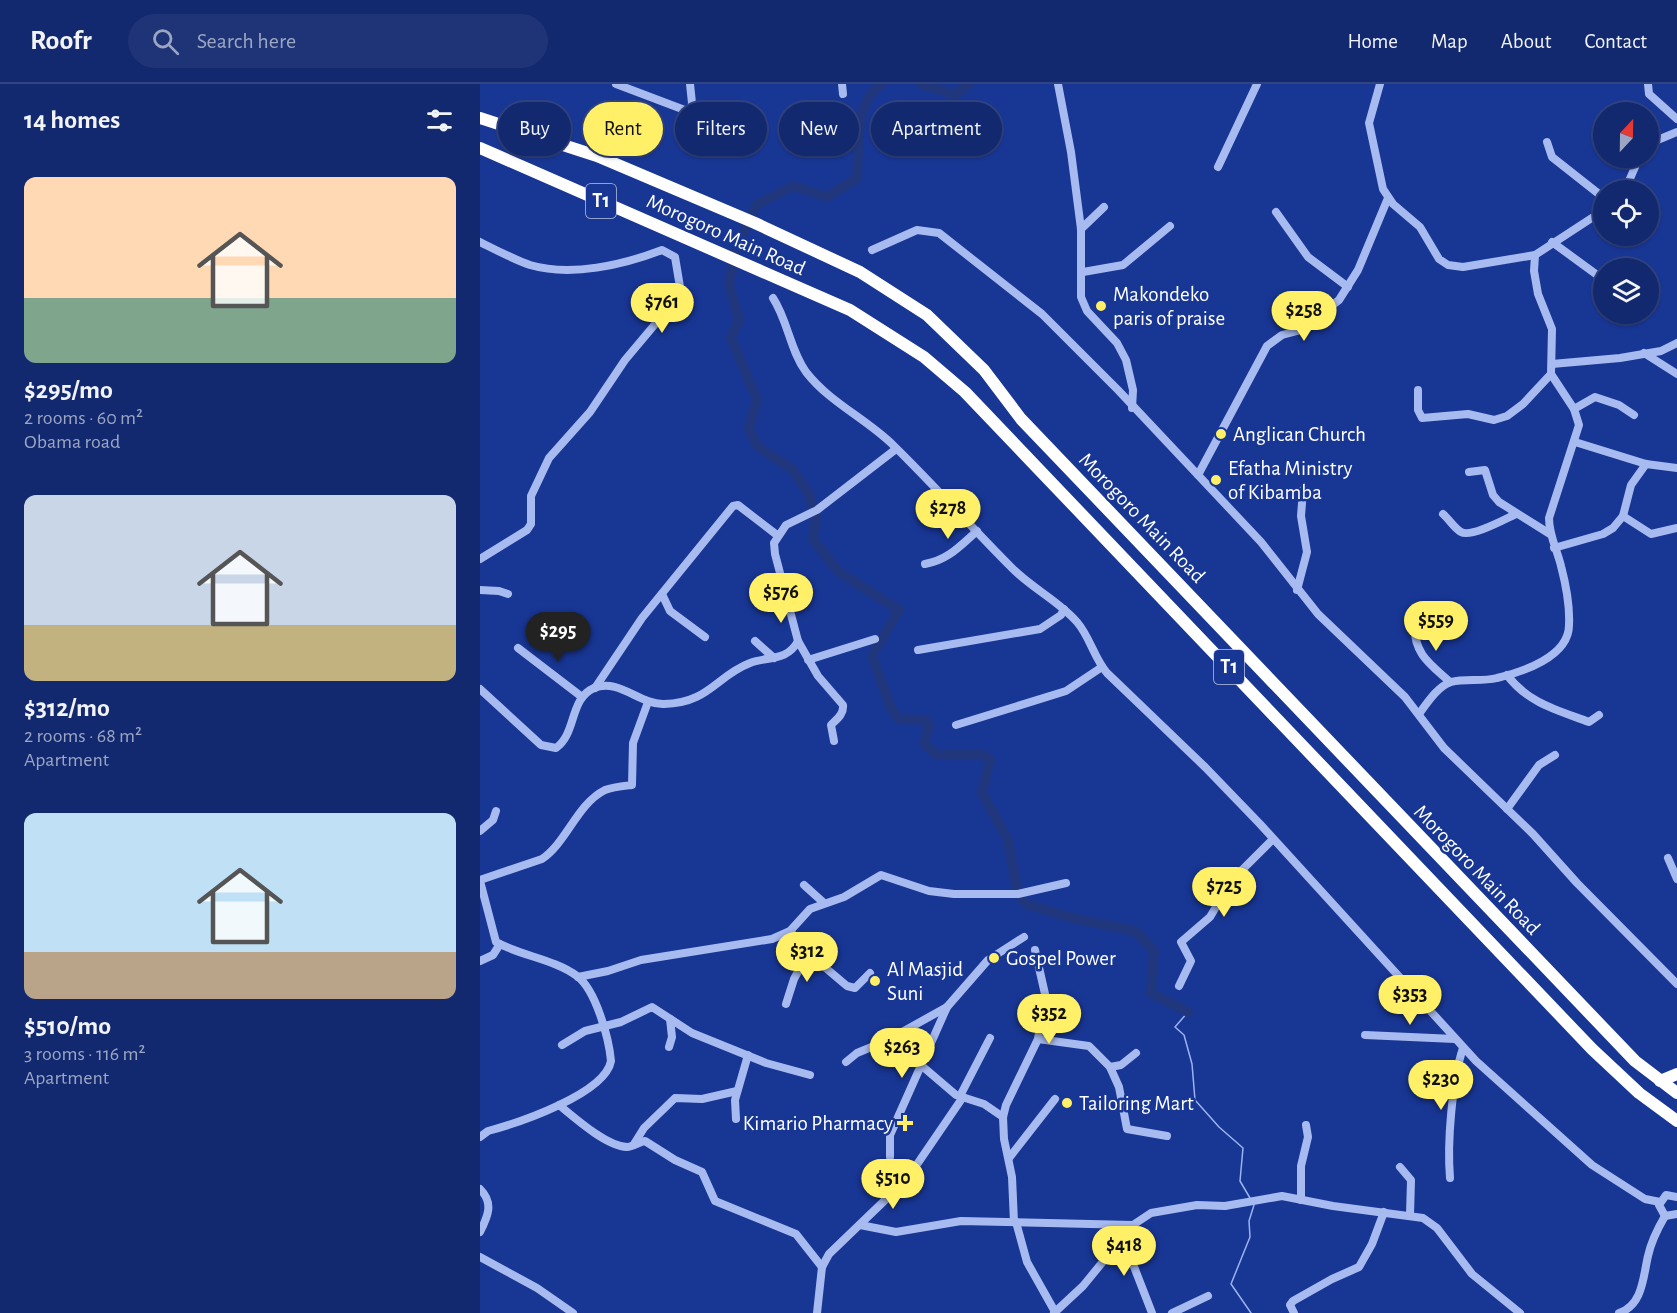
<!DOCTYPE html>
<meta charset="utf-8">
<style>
body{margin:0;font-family:"Alegreya Sans",sans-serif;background:#1f3477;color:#f1f3f6;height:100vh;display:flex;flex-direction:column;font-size:22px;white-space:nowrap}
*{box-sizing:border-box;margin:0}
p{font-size:20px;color:#9ca6c3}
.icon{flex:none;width:33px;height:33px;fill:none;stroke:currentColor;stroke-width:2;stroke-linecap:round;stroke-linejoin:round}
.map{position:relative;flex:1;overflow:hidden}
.panel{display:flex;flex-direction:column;background:#12286f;width:480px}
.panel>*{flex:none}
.top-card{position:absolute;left:18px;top:18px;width:570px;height:54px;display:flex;gap:12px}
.needle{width:39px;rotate:22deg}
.fabs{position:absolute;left:1113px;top:18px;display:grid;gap:12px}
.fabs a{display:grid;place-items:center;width:66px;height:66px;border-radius:50%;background:#12286f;box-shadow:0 2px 4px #0004,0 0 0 2px #314482;font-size:30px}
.price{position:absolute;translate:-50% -51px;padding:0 14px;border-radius:21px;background:#fff067;color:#111;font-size:20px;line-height:39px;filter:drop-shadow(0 2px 3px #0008)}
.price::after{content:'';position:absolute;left:50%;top:36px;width:18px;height:14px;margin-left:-9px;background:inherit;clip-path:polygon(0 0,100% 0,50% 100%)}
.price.selected{background:#222;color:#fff}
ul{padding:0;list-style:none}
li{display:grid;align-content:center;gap:12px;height:318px;padding:0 24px}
li span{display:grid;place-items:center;height:186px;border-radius:12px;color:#555}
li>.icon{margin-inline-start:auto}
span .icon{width:108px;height:108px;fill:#fffc;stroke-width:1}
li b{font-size:26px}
h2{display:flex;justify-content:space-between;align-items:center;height:72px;padding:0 24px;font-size:26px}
.tag{padding:0 21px;border-radius:27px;background:#12286f;box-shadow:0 2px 4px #0004,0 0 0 2px #314482;font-size:21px;line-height:54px}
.tag.selected{background:#fff067;color:#111}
header{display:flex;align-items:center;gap:36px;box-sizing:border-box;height:84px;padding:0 30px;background:#12286f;border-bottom:2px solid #314482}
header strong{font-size:28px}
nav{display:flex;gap:33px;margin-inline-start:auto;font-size:21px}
.search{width:420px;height:54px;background:#1f3477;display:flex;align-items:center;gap:15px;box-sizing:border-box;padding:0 21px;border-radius:33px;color:#9ca6c3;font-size:22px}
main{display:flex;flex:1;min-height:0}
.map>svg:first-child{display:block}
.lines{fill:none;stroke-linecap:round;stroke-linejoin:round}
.stream{stroke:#9bb3f3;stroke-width:1.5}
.river{stroke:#20377e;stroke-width:10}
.minor{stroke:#a8bbf0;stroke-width:8}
.highway{stroke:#fff;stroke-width:12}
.poi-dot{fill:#fff067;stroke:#183694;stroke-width:2}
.labels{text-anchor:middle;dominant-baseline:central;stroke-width:5;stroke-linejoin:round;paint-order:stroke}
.shield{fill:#183694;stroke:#bac3df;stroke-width:1.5}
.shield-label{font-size:20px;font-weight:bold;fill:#fff}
.street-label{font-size:21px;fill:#fff;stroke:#183694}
.poi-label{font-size:21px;fill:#fff;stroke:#183694;text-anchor:start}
</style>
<header>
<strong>Roofr</strong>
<div class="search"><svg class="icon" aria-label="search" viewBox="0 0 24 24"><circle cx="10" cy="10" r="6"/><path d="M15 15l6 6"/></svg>Search here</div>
<nav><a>Home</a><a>Map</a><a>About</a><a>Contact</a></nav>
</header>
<main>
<section class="panel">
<h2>14 homes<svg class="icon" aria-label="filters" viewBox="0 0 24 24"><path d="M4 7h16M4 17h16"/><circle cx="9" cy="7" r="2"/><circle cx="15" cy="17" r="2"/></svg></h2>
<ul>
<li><span style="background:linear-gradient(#ffd9b3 65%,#7fa58c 0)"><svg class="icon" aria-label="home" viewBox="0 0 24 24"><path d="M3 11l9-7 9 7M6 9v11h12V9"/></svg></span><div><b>$295/mo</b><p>2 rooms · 60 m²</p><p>Obama road</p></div></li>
<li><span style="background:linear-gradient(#c9d6e8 70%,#c2b280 0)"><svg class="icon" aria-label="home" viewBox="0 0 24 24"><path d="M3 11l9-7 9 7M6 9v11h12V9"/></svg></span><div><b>$312/mo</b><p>2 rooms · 68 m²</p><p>Apartment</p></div></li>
<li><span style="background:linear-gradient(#bfe0f5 75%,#b9a48a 0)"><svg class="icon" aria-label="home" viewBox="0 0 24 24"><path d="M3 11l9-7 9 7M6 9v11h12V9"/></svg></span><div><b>$510/mo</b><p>3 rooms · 116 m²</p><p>Apartment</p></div></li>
</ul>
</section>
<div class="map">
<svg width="1197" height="1229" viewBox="0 0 1197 1229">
<rect width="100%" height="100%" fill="#183694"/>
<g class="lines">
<g class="stream">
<path d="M 708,928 L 695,943 L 704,951 L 712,980 L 715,1016 L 739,1043 L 763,1064 L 760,1097 L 770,1114"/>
<path d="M 771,1229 L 751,1200 L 770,1153 L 769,1137 L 774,1121"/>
</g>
<g class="river">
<path d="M 402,0 C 374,17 379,64 377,94 L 347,113 L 313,102 L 276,121 L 256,165 L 249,200 L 259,236 L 251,254 L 277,315 L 269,344 L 277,362 L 313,386 L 329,410 L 336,434 L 333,455 L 359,488 L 419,526 L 392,572 L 411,624 L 419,635 L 446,636 L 449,641 L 444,659 L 456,671 L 501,670 L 510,676 L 502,709 L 528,756 L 538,810 L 546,820 L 592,834 L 655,847 L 674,867 L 671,909 L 708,928"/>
<path d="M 441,0 L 475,11 L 489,0"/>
</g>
<g class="minor">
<path d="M 136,0 L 210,28 L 212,19 L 210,0"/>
<path d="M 362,0 L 363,10"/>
<path d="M 578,0 L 591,68 L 601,145 L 601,213 L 607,227 L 637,259 L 646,276 L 653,306 L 652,324"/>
<path d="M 900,0 L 889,39 L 903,105 L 913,120 L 940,143 L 959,175 L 968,181 L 983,183 L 1055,171"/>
<path d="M 1168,0 L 1169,10 L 1197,35"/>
<path d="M 1067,58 L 1072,73 L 1124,114"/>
<path d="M 1168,60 L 1197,48"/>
<path d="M 738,83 L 777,0"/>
<path d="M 1145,106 L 1159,74"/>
<path d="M 796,128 L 828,173 L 868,203"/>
<path d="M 601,145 L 624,123"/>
<path d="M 0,158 C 16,166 33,175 50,181 C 91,193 143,181 182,166 L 195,173 L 200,203 L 187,226 L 145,276 L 110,328 L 69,374 L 51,412 L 51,440 L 47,446 L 0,475"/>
<path d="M 1072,158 L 1124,196"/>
<path d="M 392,166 L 437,146 L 459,149 L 562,230 L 638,306 L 781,458 L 838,530 L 925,613 L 964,664 L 1053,750 L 1097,799 L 1197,900"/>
<path d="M 603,188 L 643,181 L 690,142"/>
<path d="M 293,214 C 308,237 310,266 326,288 C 350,319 387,335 414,362 C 454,401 491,443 531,483 C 551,504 578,516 597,538 C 610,553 614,574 627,589 L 725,683 L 780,740 L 996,977 L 1112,1081 L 1165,1115 L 1180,1118"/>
<path d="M 1164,269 L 1197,290"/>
<path d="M 1072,280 L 1140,274 L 1181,267 L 1197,259"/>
<path d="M 938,306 L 938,326 L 942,334 L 988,330 L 1014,336 L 1027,332 L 1043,320 L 1071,290"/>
<path d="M 1094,325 L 1115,313 L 1139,321 L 1154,331"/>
<path d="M 1095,358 L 1166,380 L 1197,384"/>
<path d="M 989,388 L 1005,386 L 1013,411 L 1019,418 L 1070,450"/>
<path d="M 718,391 L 787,262 L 802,251 L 821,246 L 859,216 L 878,186 L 908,114"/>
<path d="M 963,430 C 969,435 974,444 981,448 C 991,454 1025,435 1036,430"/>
<path d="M 1143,432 L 1171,450 L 1197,444"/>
<path d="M 1074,464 L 1123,450 L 1133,444 L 1143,432 L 1151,401 L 1166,380"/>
<path d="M 445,480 C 468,476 480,462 497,447"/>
<path d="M 0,506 L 19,507 L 28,510"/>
<path d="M 817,506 L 827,468 L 821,432 L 823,406"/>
<path d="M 182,510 L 190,527 L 225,553"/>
<path d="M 934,541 C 935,571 949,579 970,598"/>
<path d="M 275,557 L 294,574"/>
<path d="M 38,564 L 102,613"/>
<path d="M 438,566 L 560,545 L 581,531 L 584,525"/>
<path d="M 328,576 L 395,555"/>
<path d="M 1027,591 C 1048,619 1077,626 1109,638 L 1119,631"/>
<path d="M 115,604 L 162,534 L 253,422 L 258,421 L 297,451"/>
<path d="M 0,605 L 61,661 L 76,664 C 97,649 89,615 114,604 C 139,594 160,621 184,620 C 229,619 236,592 270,579 C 287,572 307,578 318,557"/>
<path d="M 939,630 C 947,619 958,602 971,598 C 985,594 1002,598 1017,594 C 1042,588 1089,573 1089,541 C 1090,522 1086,501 1081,482 C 1077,465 1069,452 1069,434 L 1099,341 L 1094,325 L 1071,290 L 1072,245 L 1058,210 L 1054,187 L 1055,171 L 1124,126"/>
<path d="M 476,641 L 586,607 L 622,583"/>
<path d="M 354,657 L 351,641 C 357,635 364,630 363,621 L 338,592 L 318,557 L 295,470 L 294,459 L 306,441 L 337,426 L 416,365"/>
<path d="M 1027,725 L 1059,681 L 1075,671"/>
<path d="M 0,747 L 13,736 L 16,727"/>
<path d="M 1188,774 L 1197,795"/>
<path d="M 0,796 L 62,775 C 87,758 97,720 125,706 C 133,703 144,702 152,701 L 153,659 L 168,618"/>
<path d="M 0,797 L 16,858 C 41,872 74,875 97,892 C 116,906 129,955 131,977 C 125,1010 38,1039 8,1047 L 0,1053"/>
<path d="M 324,801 L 344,819"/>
<path d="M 310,847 L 328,869 L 367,902 L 375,904 L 390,889"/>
<path d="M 0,877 L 13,871 L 20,860"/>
<path d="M 98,893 L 128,887 L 161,876 L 292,855 L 310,847 L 330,825 L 364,813 L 401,791 L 449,807 L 474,810 L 538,810 L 586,799"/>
<path d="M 699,902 L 711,877 L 701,858 L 730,833 L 752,796 L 793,755"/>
<path d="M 306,920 L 314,895 L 328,869"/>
<path d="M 885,951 L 975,955"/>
<path d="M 558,955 L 609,962 L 630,983 L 641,981 L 656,969"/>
<path d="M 82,961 L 105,947 L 141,938 L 172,923 L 212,949 L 286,979 L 330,991"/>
<path d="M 189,963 L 192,953 L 190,935"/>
<path d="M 366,978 L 377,969 L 406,957 L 467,923 L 508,876 L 544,853"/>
<path d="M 442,982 L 476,1011 L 504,1020 L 523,1033"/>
<path d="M 630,983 L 639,1003 L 647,1045 L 687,1052"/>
<path d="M 480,1012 L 510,954"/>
<path d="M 79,1021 C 95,1034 126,1062 147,1063 C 153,1063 159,1058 165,1057 L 195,1076 L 222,1088 L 235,1117 L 316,1150 L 342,1183"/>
<path d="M 256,1035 L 255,1016 L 268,971"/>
<path d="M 154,1060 L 164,1044 L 195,1014 L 222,1015 L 257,1007"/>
<path d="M 410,1073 L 410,1051 L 467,923"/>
<path d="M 529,1074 L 575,1015"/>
<path d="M 920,1083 L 931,1096 L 930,1131"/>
<path d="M 970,1094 C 967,1059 972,997 983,964"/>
<path d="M 0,1105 C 14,1119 8,1132 0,1148"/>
<path d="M 1197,1113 L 1186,1111 L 1179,1121 L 1185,1132 L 1197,1130"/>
<path d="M 821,1116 L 821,1082 L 828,1053 L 826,1041"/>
<path d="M 534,1138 L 532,1093 L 524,1055 L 523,1033 L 526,1021 L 558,955 L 565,910 L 555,866"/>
<path d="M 536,1138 L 547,1178 L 574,1226"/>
<path d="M 380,1141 L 416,1148 L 481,1137 L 653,1141"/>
<path d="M 647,1147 L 651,1175 L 672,1229"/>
<path d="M 0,1173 L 57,1204 L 93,1229"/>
<path d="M 337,1229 L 342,1183 L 349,1170 L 427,1095 L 483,1013"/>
<path d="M 574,1229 L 603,1202 L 653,1141 L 671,1129 L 717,1121 L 745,1122 L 802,1112 L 853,1122 L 943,1134 L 957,1144 L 992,1190 L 1040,1229"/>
<path d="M 692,1229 L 728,1212"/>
<path d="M 814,1229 L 810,1221 L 813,1217 L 852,1195 L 879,1183 L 892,1160 L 904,1128"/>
<path d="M 1139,1229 C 1163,1221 1163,1193 1168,1172 C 1171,1158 1178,1144 1185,1132"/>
</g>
<g class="highway">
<path d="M 0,34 L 117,72 L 275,139 L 380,188 L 447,231 L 504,286 L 541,335 L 1155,977 L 1197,1009"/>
<path d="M 0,64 L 370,226 L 444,273 L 485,308 L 1112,965 L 1159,1009 L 1197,1037"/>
<path d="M 1180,997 L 1197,990"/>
</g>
</g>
<g class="poi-dot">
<circle cx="621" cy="222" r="6"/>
<circle cx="741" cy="350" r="6"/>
<circle cx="736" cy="396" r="6"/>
<circle cx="514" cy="874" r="6"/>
<circle cx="395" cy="897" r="6"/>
<circle cx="587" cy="1019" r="6"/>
<path d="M422 1030h6v6h6v6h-6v6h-6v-6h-6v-6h6z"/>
</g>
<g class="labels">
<g class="shield">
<rect x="106" y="100" width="30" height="34" rx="4.5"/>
<rect x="734" y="566" width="30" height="34" rx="4.5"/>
</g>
<g class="shield-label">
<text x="121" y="117">T1</text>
<text x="749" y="583">T1</text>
</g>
<g class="street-label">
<text transform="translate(246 151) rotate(24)">Morogoro Main Road</text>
<text transform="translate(662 434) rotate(46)">Morogoro Main Road</text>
<text transform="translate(997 786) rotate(46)">Morogoro Main Road</text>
</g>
<g class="poi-label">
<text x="633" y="210">Makondeko<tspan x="633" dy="24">paris of praise</tspan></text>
<text x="753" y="350">Anglican Church</text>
<text x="748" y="384">Efatha Ministry<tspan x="748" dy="24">of Kibamba</tspan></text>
<text x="526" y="874">Gospel Power</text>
<text x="407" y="885">Al Masjid<tspan x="407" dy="24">Suni</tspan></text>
<text x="599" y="1019">Tailoring Mart</text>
<text x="413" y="1039" text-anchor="end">Kimario Pharmacy</text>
</g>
</g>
</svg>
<div class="fabs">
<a><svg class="needle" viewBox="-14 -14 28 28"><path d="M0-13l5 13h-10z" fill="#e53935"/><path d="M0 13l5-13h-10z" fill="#9ca6c3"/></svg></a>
<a><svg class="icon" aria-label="locate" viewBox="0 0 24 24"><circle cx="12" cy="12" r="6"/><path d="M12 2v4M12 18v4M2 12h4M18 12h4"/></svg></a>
<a><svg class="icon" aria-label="layers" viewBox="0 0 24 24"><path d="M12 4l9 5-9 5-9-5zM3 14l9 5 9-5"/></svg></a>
</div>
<b class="price" style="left:182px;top:250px">$761</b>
<b class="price" style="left:824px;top:258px">$258</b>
<b class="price" style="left:468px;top:456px">$278</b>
<b class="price" style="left:301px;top:540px">$576</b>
<b class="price" style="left:956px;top:568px">$559</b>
<b class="price selected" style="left:78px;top:579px">$295</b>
<b class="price" style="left:744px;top:834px">$725</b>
<b class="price" style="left:327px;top:899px">$312</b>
<b class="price" style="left:930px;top:942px">$353</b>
<b class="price" style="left:569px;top:961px">$352</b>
<b class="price" style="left:422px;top:995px">$263</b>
<b class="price" style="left:961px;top:1027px">$230</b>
<b class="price" style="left:413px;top:1126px">$510</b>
<b class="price" style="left:644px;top:1193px">$418</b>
<div class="top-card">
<a class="tag">Buy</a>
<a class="tag selected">Rent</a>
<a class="tag">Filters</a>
<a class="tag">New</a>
<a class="tag">Apartment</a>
</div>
</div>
</main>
